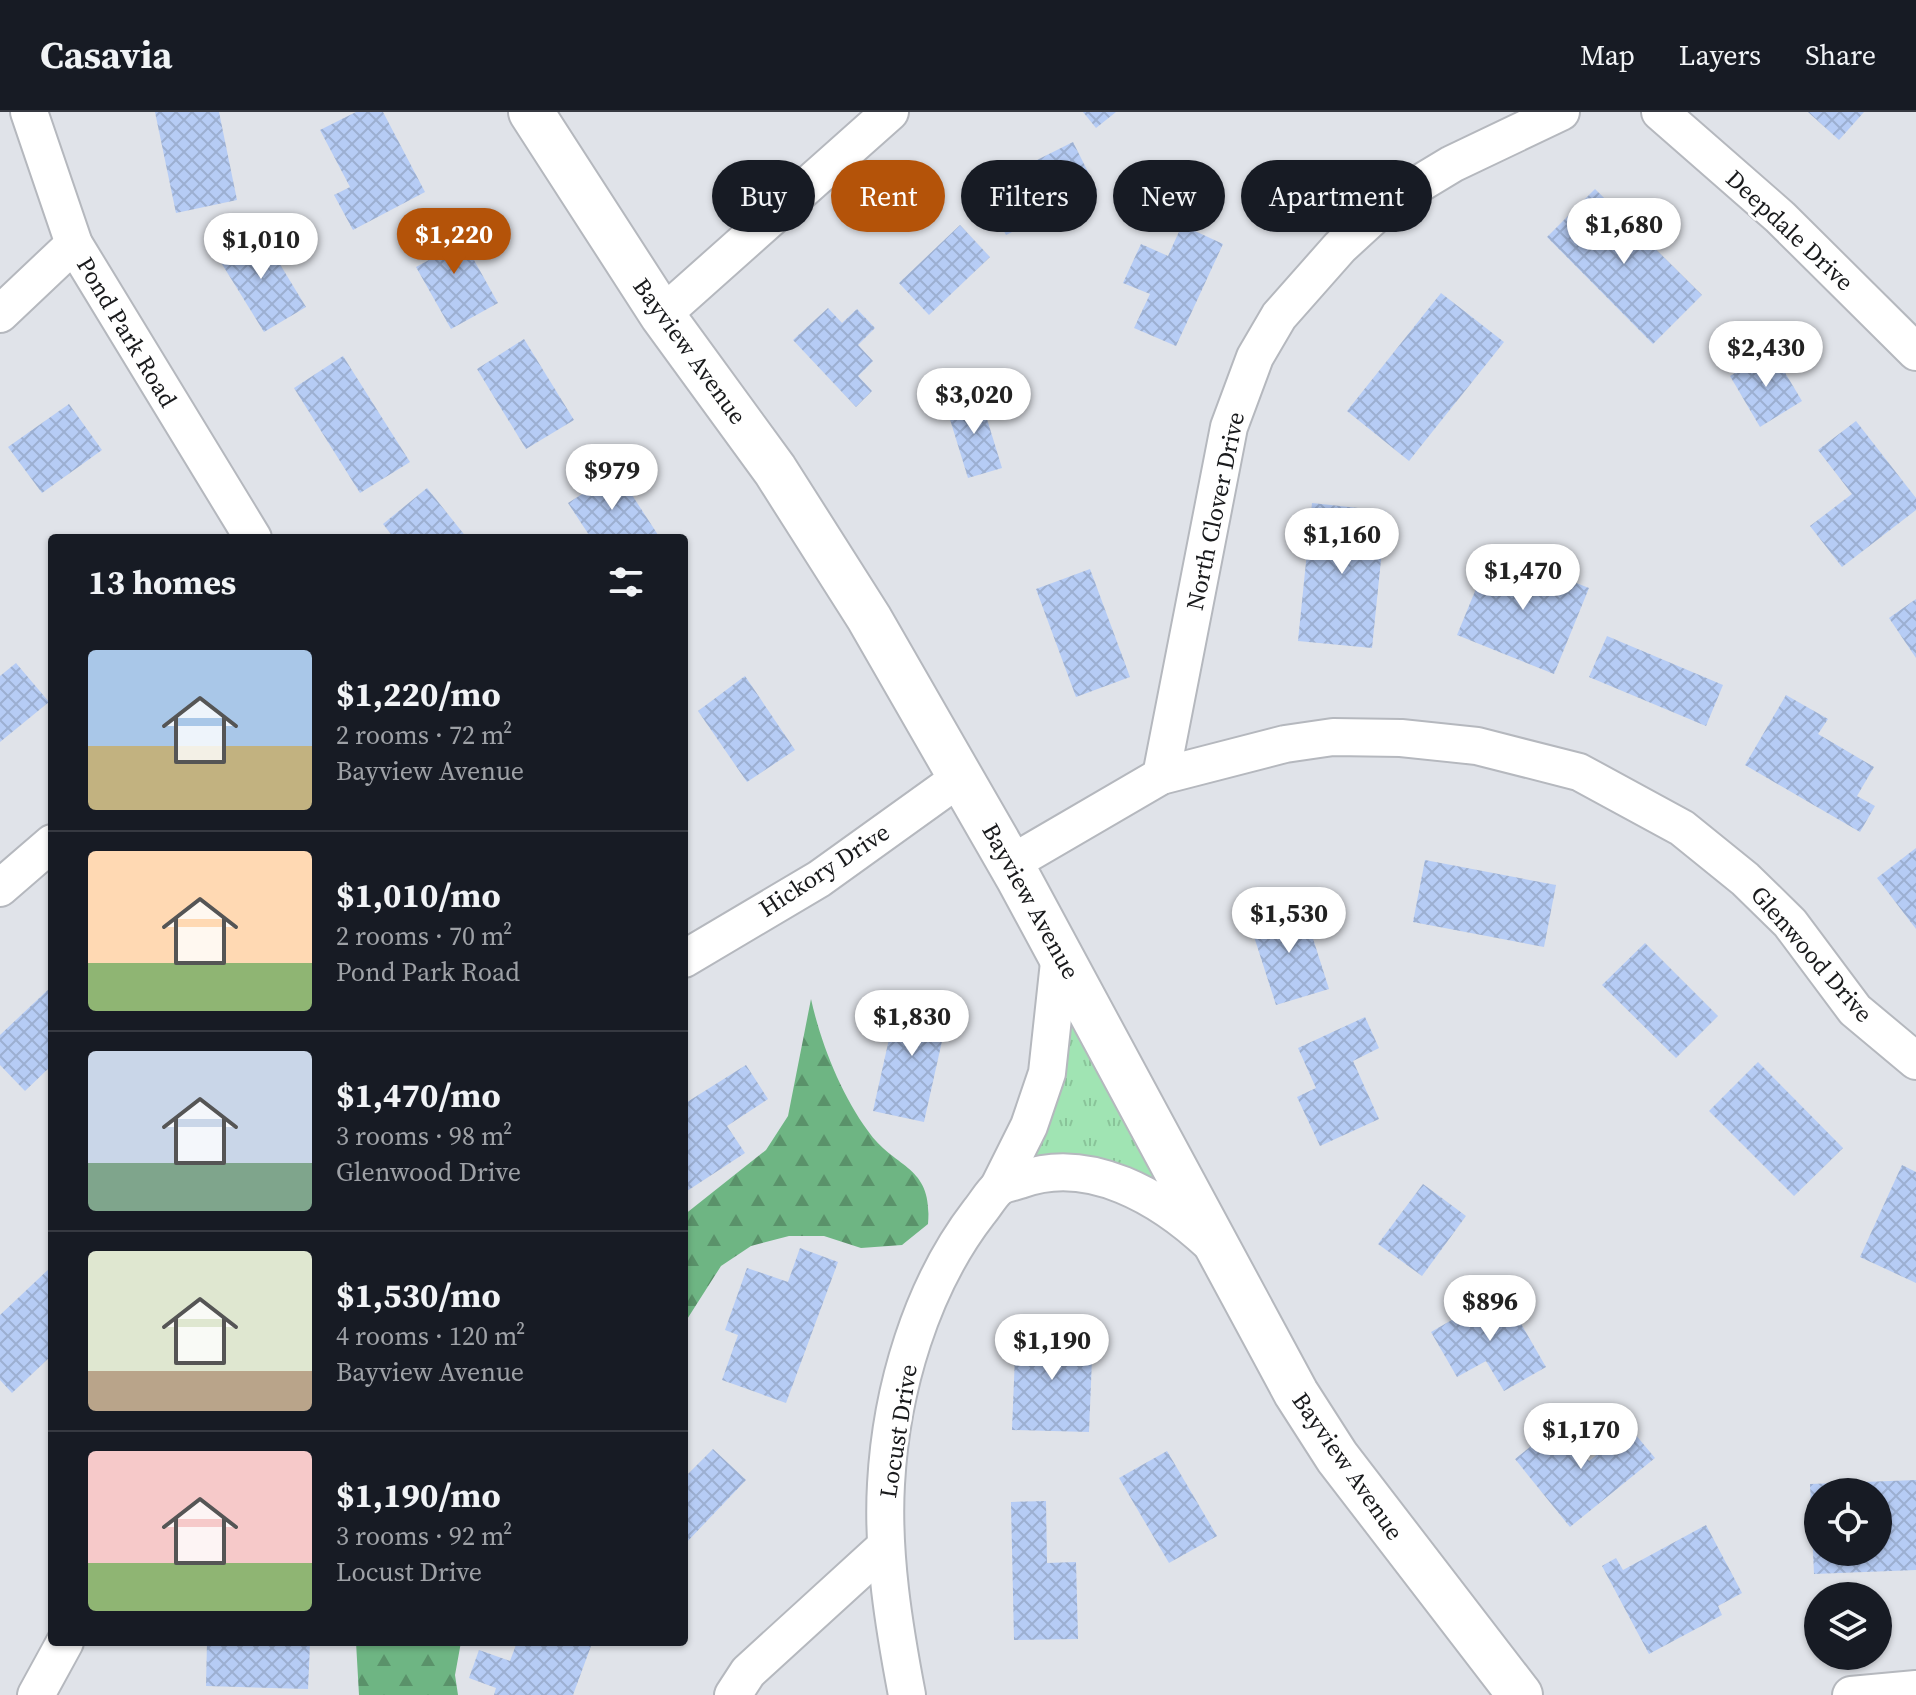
<!DOCTYPE html>
<meta charset="utf-8">
<style>
body{margin:0;font-family:"Source Serif 4",serif;background:#20242c;color:#f1f3f6;height:100vh;display:flex;flex-direction:column;font-size:30px;white-space:nowrap}
*{box-sizing:border-box;margin:0}
p{font-size:26px;color:#9ea1a6}
.icon{flex:none;width:44px;height:44px;fill:none;stroke:currentColor;stroke-width:2;stroke-linecap:round;stroke-linejoin:round}
.map{position:relative;flex:1;overflow:hidden}
.drawer{position:absolute;left:48px;top:422px;width:640px;height:1112px;display:flex;flex-direction:column;background:#171b24;border-radius:8px;box-shadow:0 2px 6px #0004}
.drawer>*{flex:none}
.banner{position:absolute;left:712px;top:48px;width:760px;height:72px;display:flex;gap:16px}
.tools{position:absolute;left:1804px;top:1366px;display:grid;gap:16px}
.tools a{display:grid;place-items:center;width:88px;height:88px;border-radius:50%;background:#171b24;box-shadow:0 2px 6px #0004;font-size:40px}
.price{position:absolute;translate:-50% -68px;padding:0 18px;border-radius:28px;background:#fff;color:#222;font-size:26px;line-height:52px;filter:drop-shadow(0 2px 4px #0008)}
.price::after{content:'';position:absolute;left:50%;top:48px;width:24px;height:18px;margin-left:-12px;background:inherit;clip-path:polygon(0 0,100% 0,50% 100%)}
.price.selected{background:#b45309;color:#fff}
ul{padding:0;list-style:none}
li{display:flex;align-items:center;gap:24px;height:200px;padding:0 40px}
li+li{border-top:2px solid #363941}
li span{display:grid;place-items:center;flex:none;width:224px;height:160px;border-radius:8px;color:#555}
li>.icon{margin-inline-start:auto}
span .icon{width:96px;height:96px;fill:#fffc;stroke-width:1}
li b{font-size:34px}
h2{display:flex;justify-content:space-between;align-items:center;height:96px;padding:0 40px;font-size:34px}
.chip{padding:0 28px;border-radius:36px;background:#171b24;box-shadow:0 2px 6px #0004;font-size:28px;line-height:72px}
.chip.selected{background:#b45309;color:#fff}
header{display:flex;align-items:center;gap:48px;box-sizing:border-box;height:112px;padding:0 40px;background:#171b24;border-bottom:2px solid #363941}
header strong{font-size:38px}
nav{display:flex;gap:44px;margin-inline-start:auto;font-size:28px}
.map>svg:first-child{display:block}
.grass{fill:url(#grass-tufts)}
.forest{fill:url(#forest-firs)}
.building{fill:url(#building-cross-hatch);fill-rule:evenodd}
.lines{fill:none;stroke-linecap:round;stroke-linejoin:round}
.street-casing{stroke:#b5b8be;stroke-width:40}
.secondary-casing{stroke:#b5b8be;stroke-width:48}
.street{stroke:#fff;stroke-width:36}
.secondary{stroke:#fff;stroke-width:44}
.labels{text-anchor:middle;dominant-baseline:central;stroke-width:6;stroke-linejoin:round;paint-order:stroke}
.street-label{font-size:24px;fill:#191a1c;stroke:#fff}
</style>
<header>
<strong>Casavia</strong>
<nav><a>Map</a><a>Layers</a><a>Share</a></nav>
</header>
<div class="map">
<svg width="1916" height="1583" viewBox="0 0 1916 1583">
<defs>
<pattern id="grass-tufts" width="24" height="20" patternUnits="userSpaceOnUse" patternTransform="scale(2)"><rect width="24" height="20" fill="#a0e4b3"/><path d="M3 7l-1-3M5 7V3M7 7l1-3M15 17l-1-3M17 17v-4M19 17l1-3" fill="none" stroke="#89c399"/></pattern>
<pattern id="forest-firs" width="22" height="20" patternUnits="userSpaceOnUse" patternTransform="scale(2)"><rect width="22" height="20" fill="#6eb583"/><path d="M5 1l3.5 6h-7zM16 11l3.5 6h-7z" fill="#5a926a"/></pattern>
<pattern id="building-cross-hatch" width="8" height="8" patternUnits="userSpaceOnUse" patternTransform="scale(2)"><rect width="8" height="8" fill="#b6ccf5"/><path d="M0 0l8 8M0 8l8-8" fill="none" stroke="#9cafd1"/></pattern>
</defs>
<rect width="100%" height="100%" fill="#e0e3e9"/>
<path class="grass" d="M 1063,858 L 1200,1113 L 1156,1084 L 1011,1064 Z"/>
<g class="forest">
<path d="M 811,887 C 821,932 841,982 868,1019 C 895,1058 933,1052 928,1112 L 902,1133 L 861,1136 L 824,1124 L 789,1124 L 751,1134 L 721,1154 L 684,1212 L 684,1103 L 766,1038 L 788,1004 Z"/>
<path d="M 356,1530 L 461,1530 L 455,1563 L 458,1583 L 359,1583 Z"/>
</g>
<g class="building">
<path d="M 155,0 L 219,0 L 237,88 L 176,101 Z"/>
<path d="M 356,0 L 383,0 L 425,80 L 353,118 L 334,83 L 350,75 L 320,18 Z"/>
<path d="M 1083,0 L 1116,0 L 1096,16 Z"/>
<path d="M 1808,0 L 1864,0 L 1839,28 Z"/>
<path d="M 1073,30 L 1097,78 L 1006,123 L 981,76 Z"/>
<path d="M 1595,77 L 1702,183 L 1653,232 L 1547,125 Z"/>
<path d="M 451,107 L 498,191 L 451,217 L 416,155 L 429,148 L 417,126 Z"/>
<path d="M 960,113 L 990,145 L 929,203 L 899,171 Z"/>
<path d="M 1182,113 L 1223,132 L 1176,234 L 1134,216 L 1150,182 L 1123,171 L 1141,132 L 1168,144 Z"/>
<path d="M 259,118 L 306,195 L 264,220 L 217,144 Z"/>
<path d="M 1441,181 L 1504,230 L 1409,349 L 1347,299 Z"/>
<path d="M 828,196 L 842,211 L 857,197 L 875,216 L 858,233 L 873,249 L 858,264 L 872,279 L 856,295 L 793,228 Z"/>
<path d="M 524,227 L 574,308 L 526,337 L 477,257 Z"/>
<path d="M 1772,239 L 1802,289 L 1760,315 L 1730,264 Z"/>
<path d="M 343,244 L 410,350 L 360,381 L 294,276 Z"/>
<path d="M 979,281 L 1002,356 L 968,366 L 945,291 Z"/>
<path d="M 69,292 L 102,338 L 42,381 L 8,335 Z"/>
<path d="M 1856,309 L 1916,386 L 1916,398 L 1842,455 L 1810,414 L 1852,382 L 1818,338 Z"/>
<path d="M 617,360 L 660,426 L 591,426 L 568,391 Z"/>
<path d="M 427,376 L 467,426 L 394,426 L 383,412 Z"/>
<path d="M 1312,391 L 1386,399 L 1372,536 L 1298,529 Z"/>
<path d="M 1492,438 L 1589,476 L 1554,562 L 1457,523 Z"/>
<path d="M 1090,457 L 1130,565 L 1076,585 L 1036,477 Z"/>
<path d="M 1916,487 L 1916,546 L 1889,506 Z"/>
<path d="M 1607,524 L 1723,573 L 1706,614 L 1589,565 Z"/>
<path d="M 16,551 L 49,590 L 0,630 L 0,564 Z"/>
<path d="M 745,564 L 795,638 L 747,670 L 698,599 Z"/>
<path d="M 1786,583 L 1828,607 L 1818,622 L 1874,655 L 1857,684 L 1875,694 L 1860,720 L 1745,653 Z"/>
<path d="M 1916,736 L 1916,817 L 1877,766 Z"/>
<path d="M 1425,748 L 1556,773 L 1544,835 L 1413,810 Z"/>
<path d="M 1302,792 L 1329,877 L 1276,893 L 1249,809 Z"/>
<path d="M 1645,831 L 1718,904 L 1676,946 L 1602,873 Z"/>
<path d="M 52,874 L 52,953 L 25,979 L 0,953 L 0,923 Z"/>
<path d="M 899,882 L 950,893 L 924,1010 L 873,999 Z"/>
<path d="M 1365,905 L 1379,936 L 1353,949 L 1379,1007 L 1320,1034 L 1297,985 L 1316,976 L 1298,936 Z"/>
<path d="M 1758,950 L 1843,1036 L 1794,1084 L 1709,999 Z"/>
<path d="M 746,953 L 768,987 L 727,1014 L 745,1041 L 684,1081 L 684,992 Z"/>
<path d="M 1902,1053 L 1916,1060 L 1916,1171 L 1860,1145 Z"/>
<path d="M 1423,1072 L 1466,1104 L 1422,1164 L 1378,1132 Z"/>
<path d="M 800,1136 L 838,1150 L 786,1291 L 722,1268 L 738,1223 L 725,1218 L 747,1156 L 788,1170 Z"/>
<path d="M 52,1154 L 52,1243 L 12,1281 L 0,1268 L 0,1203 Z"/>
<path d="M 1502,1179 L 1546,1255 L 1504,1279 L 1486,1249 L 1457,1265 L 1431,1220 Z"/>
<path d="M 1016,1219 L 1093,1222 L 1089,1320 L 1012,1318 Z"/>
<path d="M 1559,1312 L 1589,1349 L 1630,1316 L 1655,1346 L 1570,1415 L 1515,1347 Z"/>
<path d="M 713,1337 L 746,1368 L 684,1433 L 684,1359 L 688,1362 Z"/>
<path d="M 1167,1339 L 1217,1424 L 1169,1451 L 1119,1366 Z"/>
<path d="M 1916,1368 L 1916,1458 L 1814,1462 L 1810,1372 ZM 1818,1380 L 1878,1380 L 1878,1440 L 1818,1440 Z"/>
<path d="M 1046,1389 L 1047,1451 L 1076,1450 L 1078,1527 L 1014,1528 L 1011,1390 Z"/>
<path d="M 1706,1413 L 1742,1481 L 1718,1494 L 1722,1503 L 1649,1542 L 1602,1454 L 1616,1446 L 1623,1458 Z"/>
<path d="M 207,1530 L 310,1531 L 308,1577 L 206,1574 Z"/>
<path d="M 517,1530 L 580,1530 L 591,1534 L 573,1583 L 494,1583 L 496,1576 L 469,1566 L 479,1538 L 510,1549 Z"/>
</g>
<g class="lines">
<defs>
<g id="street">
<path d="M 29,0 L 74,132 L 253,426"/>
<path d="M 1660,0 L 1780,105 L 1916,240"/>
<path d="M 0,202 L 74,132"/>
<path d="M 662,203 L 890,0"/>
<path d="M 1161,664 L 1229,315 L 1255,245 L 1279,204 L 1340,135 L 1389,90 L 1452,52 L 1561,0"/>
<path d="M 1010,752 L 1161,664 L 1285,632 L 1333,625 L 1401,626 L 1477,634 L 1579,660 L 1682,716 L 1745,767 L 1790,811 L 1855,898 L 1916,949"/>
<path d="M 0,776 L 52,731"/>
<path d="M 684,847 L 819,767 L 961,665"/>
<path d="M 998,1076 L 1029,1014 L 1047,961 L 1060,841"/>
<path d="M 36,1583 L 65,1530"/>
<path d="M 733,1583 L 748,1560 L 886,1434"/>
<path d="M 907,1583 C 894,1515 882,1442 886,1372 C 891,1278 921,1175 979,1100 C 985,1093 991,1082 998,1076 C 1003,1072 1014,1070 1020,1068 C 1089,1042 1162,1086 1211,1132"/>
<path d="M 1851,1583 L 1916,1577"/>
</g>
<path id="secondary" d="M 531,0 L 662,203 L 775,358 L 869,506 L 1019,767 L 1296,1281 L 1337,1345 L 1520,1583"/>
</defs>
<use href="#street" class="street-casing"/>
<use href="#secondary" class="secondary-casing"/>
<use href="#street" class="street"/>
<use href="#secondary" class="secondary"/>
</g>
<g class="labels">
<g class="street-label">
<text transform="translate(1790 118) rotate(43)">Deepdale Drive</text>
<text transform="translate(127 220) rotate(59)">Pond Park Road</text>
<text transform="translate(690 239) rotate(54)">Bayview Avenue</text>
<text transform="translate(1215 399) rotate(-78)">North Clover Drive</text>
<text transform="translate(824 758) rotate(-33)">Hickory Drive</text>
<text transform="translate(1031 789) rotate(61)">Bayview Avenue</text>
<text transform="translate(1812 842) rotate(49)">Glenwood Drive</text>
<text transform="translate(898 1319) rotate(-81)">Locust Drive</text>
<text transform="translate(1348 1354) rotate(55)">Bayview Avenue</text>
</g>
</g>
</svg>
<div class="tools">
<a><svg class="icon" aria-label="locate" viewBox="0 0 24 24"><circle cx="12" cy="12" r="6"/><path d="M12 2v4M12 18v4M2 12h4M18 12h4"/></svg></a>
<a><svg class="icon" aria-label="layers" viewBox="0 0 24 24"><path d="M12 4l9 5-9 5-9-5zM3 14l9 5 9-5"/></svg></a>
</div>
<b class="price" style="left:1624px;top:154px">$1,680</b>
<b class="price selected" style="left:454px;top:164px">$1,220</b>
<b class="price" style="left:261px;top:169px">$1,010</b>
<b class="price" style="left:1766px;top:277px">$2,430</b>
<b class="price" style="left:974px;top:324px">$3,020</b>
<b class="price" style="left:612px;top:400px">$979</b>
<b class="price" style="left:1342px;top:464px">$1,160</b>
<b class="price" style="left:1523px;top:500px">$1,470</b>
<b class="price" style="left:1289px;top:843px">$1,530</b>
<b class="price" style="left:912px;top:946px">$1,830</b>
<b class="price" style="left:1490px;top:1231px">$896</b>
<b class="price" style="left:1052px;top:1270px">$1,190</b>
<b class="price" style="left:1581px;top:1359px">$1,170</b>
<div class="banner">
<a class="chip">Buy</a>
<a class="chip selected">Rent</a>
<a class="chip">Filters</a>
<a class="chip">New</a>
<a class="chip">Apartment</a>
</div>
<section class="drawer">
<h2>13 homes<svg class="icon" aria-label="filters" viewBox="0 0 24 24"><path d="M4 7h16M4 17h16"/><circle cx="9" cy="7" r="2"/><circle cx="15" cy="17" r="2"/></svg></h2>
<ul>
<li><span style="background:linear-gradient(#a9c7e8 60%,#c2b280 0)"><svg class="icon" aria-label="home" viewBox="0 0 24 24"><path d="M3 11l9-7 9 7M6 9v11h12V9"/></svg></span><div><b>$1,220/mo</b><p>2 rooms · 72 m²</p><p>Bayview Avenue</p></div></li>
<li><span style="background:linear-gradient(#ffd9b3 70%,#8fb573 0)"><svg class="icon" aria-label="home" viewBox="0 0 24 24"><path d="M3 11l9-7 9 7M6 9v11h12V9"/></svg></span><div><b>$1,010/mo</b><p>2 rooms · 70 m²</p><p>Pond Park Road</p></div></li>
<li><span style="background:linear-gradient(#c9d6e8 70%,#7fa58c 0)"><svg class="icon" aria-label="home" viewBox="0 0 24 24"><path d="M3 11l9-7 9 7M6 9v11h12V9"/></svg></span><div><b>$1,470/mo</b><p>3 rooms · 98 m²</p><p>Glenwood Drive</p></div></li>
<li><span style="background:linear-gradient(#dfe7d0 75%,#b9a48a 0)"><svg class="icon" aria-label="home" viewBox="0 0 24 24"><path d="M3 11l9-7 9 7M6 9v11h12V9"/></svg></span><div><b>$1,530/mo</b><p>4 rooms · 120 m²</p><p>Bayview Avenue</p></div></li>
<li><span style="background:linear-gradient(#f6c9c9 70%,#8fb573 0)"><svg class="icon" aria-label="home" viewBox="0 0 24 24"><path d="M3 11l9-7 9 7M6 9v11h12V9"/></svg></span><div><b>$1,190/mo</b><p>3 rooms · 92 m²</p><p>Locust Drive</p></div></li>
</ul>
</section>
</div>
